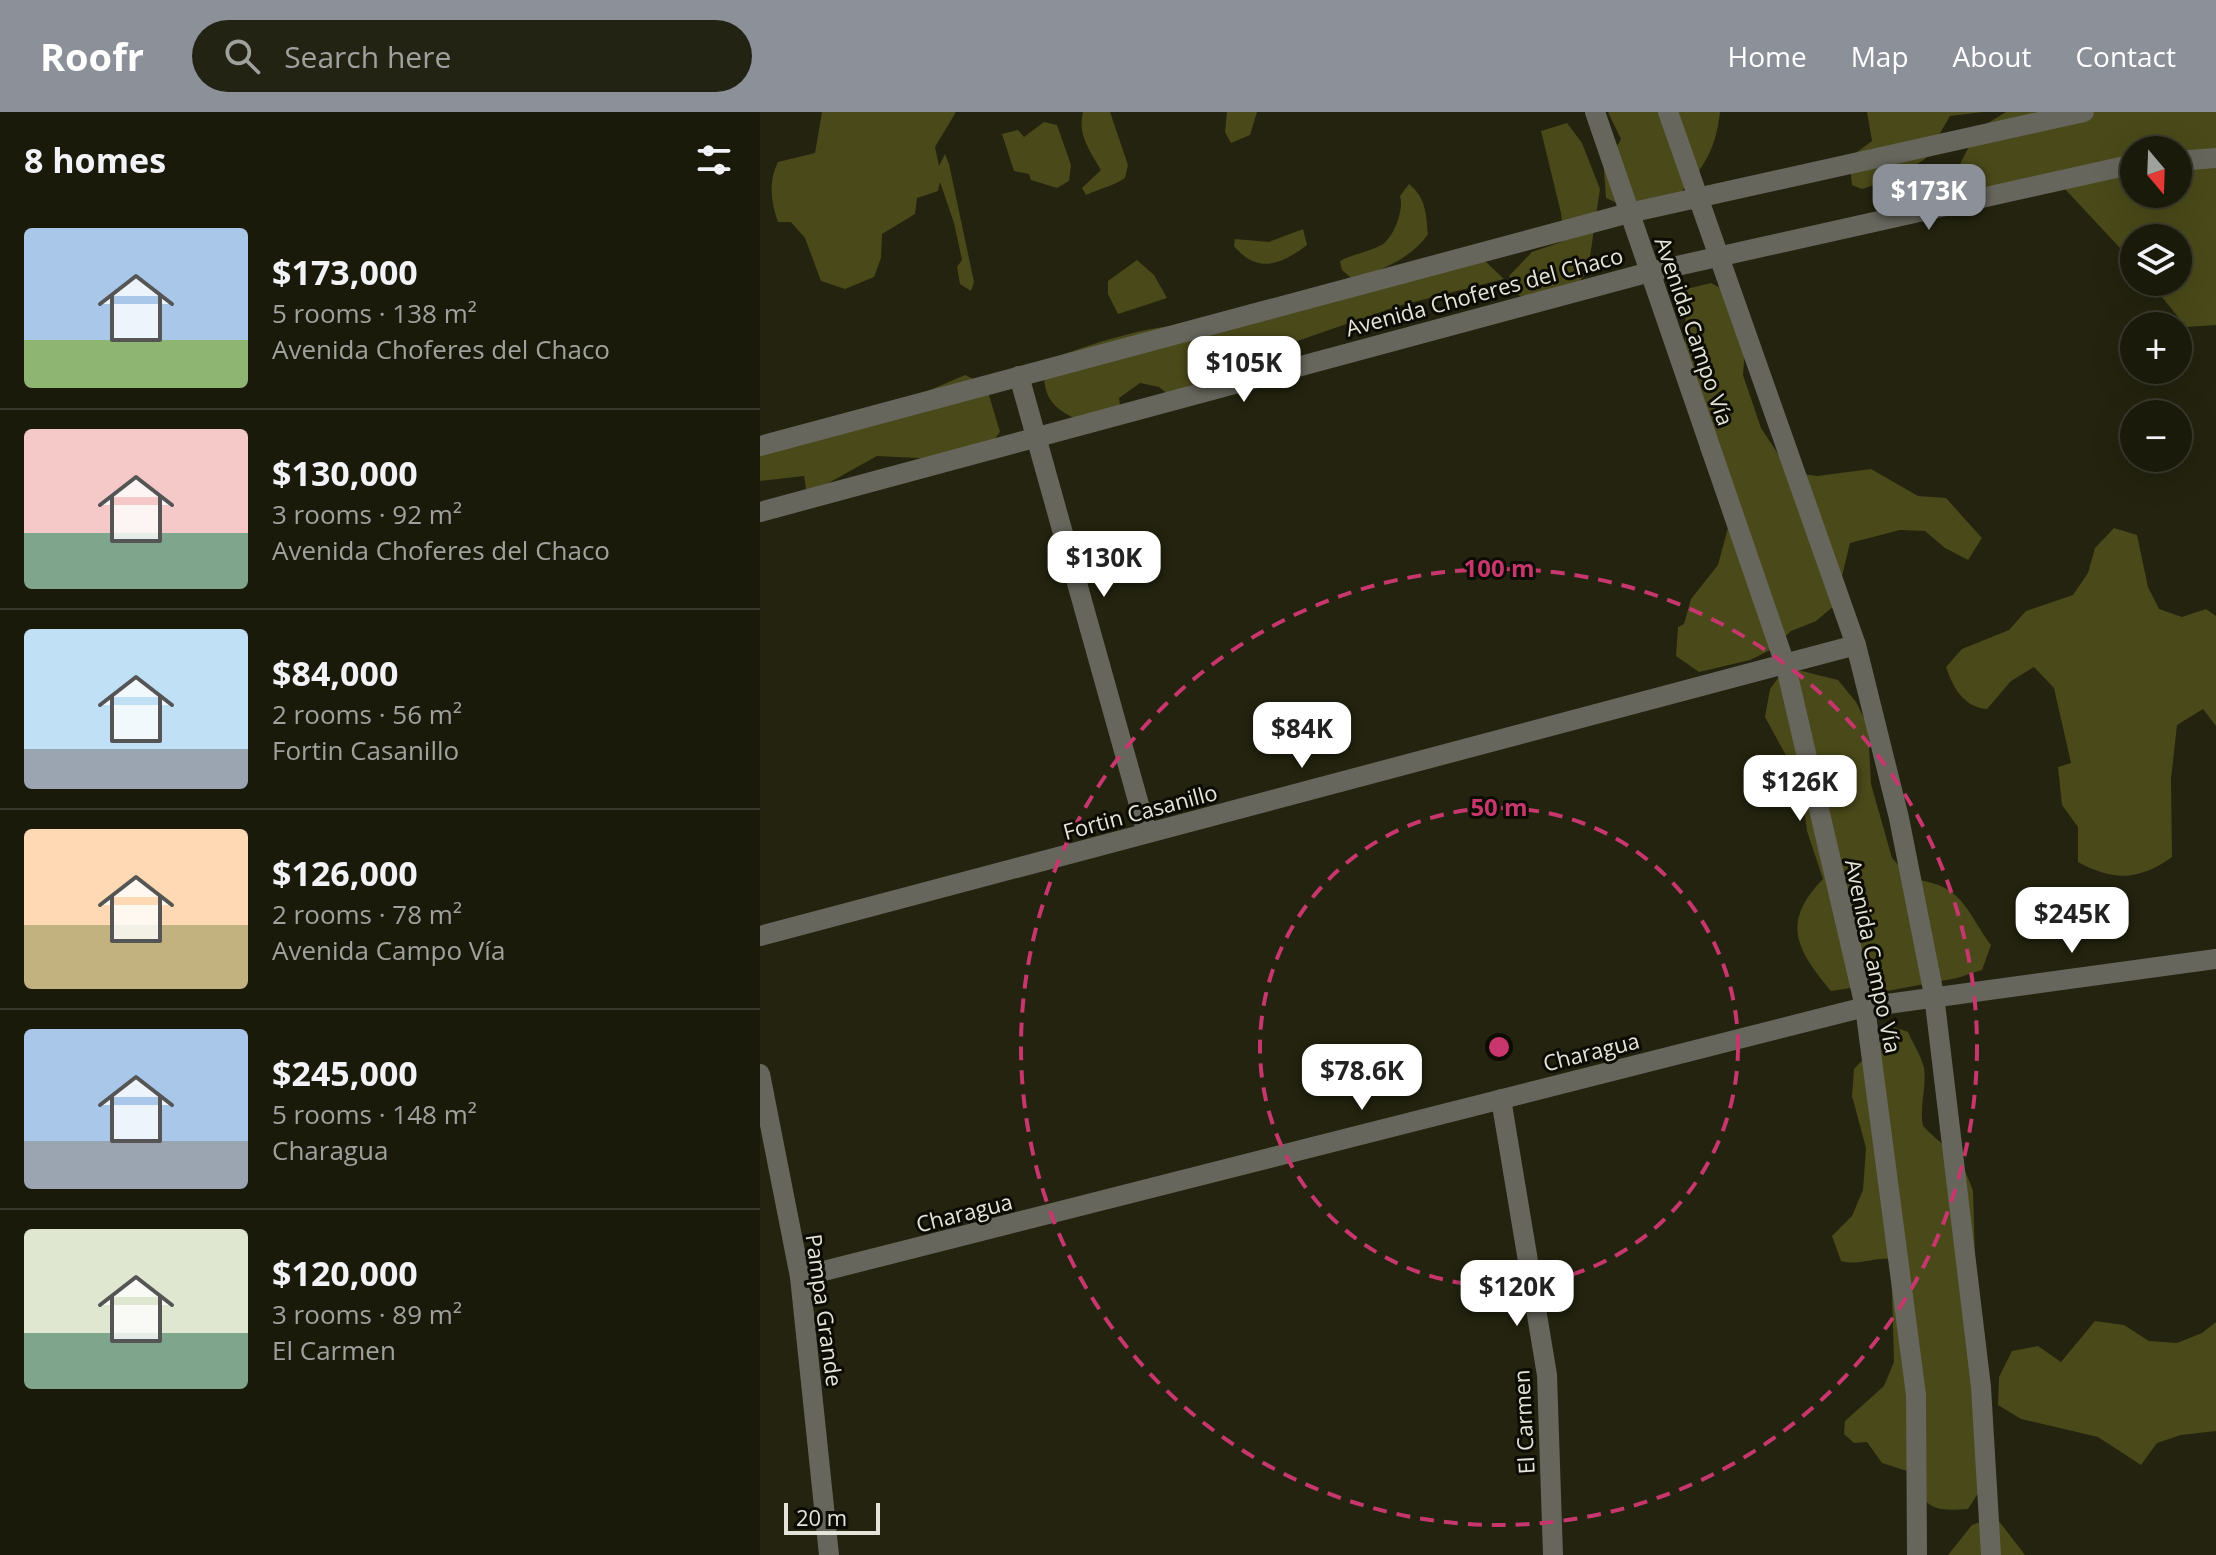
<!DOCTYPE html>
<meta charset="utf-8">
<style>
body{margin:0;font-family:"Open Sans",sans-serif;background:#232314;color:#f1f3f6;height:100vh;display:flex;flex-direction:column;font-size:30px;white-space:nowrap}
*{box-sizing:border-box;margin:0}
p{font-size:26px;color:#9fa19d}
.icon{flex:none;width:44px;height:44px;fill:none;stroke:currentColor;stroke-width:2;stroke-linecap:round;stroke-linejoin:round}
.map{position:relative;flex:1;overflow:hidden}
.drawer{display:flex;flex-direction:column;background:#1a1a0b;width:760px}
.drawer>*{flex:none}
.needle{width:52px;rotate:161deg}
.fabs{position:absolute;left:1360px;top:24px;display:grid;gap:16px}
.fabs a{display:grid;place-items:center;width:72px;height:72px;border-radius:50%;background:#1a1a0b;box-shadow:0 8px 32px #0002,0 0 0 2px #38382c;font-size:40px}
.scale{position:absolute;left:24px;bottom:20px;width:96px;box-sizing:border-box;padding-left:8px;border:4px solid #e4e5d8;border-top:0;font-size:22px;line-height:28px;white-space:nowrap;color:#e4e5d8;-webkit-text-stroke:6px #0c0c05;paint-order:stroke}
.price{position:absolute;translate:-50% -68px;padding:0 18px;border-radius:16px;background:#fff;color:#222;font-size:26px;line-height:52px;filter:drop-shadow(0 2px 4px #0008)}
.price::after{content:'';position:absolute;left:50%;top:48px;width:24px;height:18px;margin-left:-12px;background:inherit;clip-path:polygon(0 0,100% 0,50% 100%)}
.price.active{background:#8c9099;color:#fff}
ul{padding:0;list-style:none}
li{display:flex;align-items:center;gap:24px;height:200px;padding:0 24px}
li+li{border-top:2px solid #38382c}
li span{display:grid;place-items:center;flex:none;width:224px;height:160px;border-radius:8px;color:#555}
li>.icon{margin-inline-start:auto}
span .icon{width:96px;height:96px;fill:#fffc;stroke-width:1}
li b{font-size:34px}
h2{display:flex;justify-content:space-between;align-items:center;height:96px;padding:0 24px;font-size:34px}
header{display:flex;align-items:center;gap:48px;box-sizing:border-box;height:112px;padding:0 40px;background:#8c9099;color:#fff}
header strong{font-size:38px}
nav{display:flex;gap:44px;margin-inline-start:auto;font-size:28px}
.search{width:560px;height:72px;background:#232314;display:flex;align-items:center;gap:20px;box-sizing:border-box;padding:0 28px;border-radius:44px;color:#9fa19d;font-size:30px}
main{display:flex;flex:1;min-height:0}
.map>svg:first-child{display:block}
.forest{fill:#4a4919;fill-rule:evenodd}
.lines{fill:none;stroke-linecap:round;stroke-linejoin:round}
.minor{stroke:#66665d;stroke-width:20}
.ring{fill:none;stroke:#c7376e;stroke-width:4;stroke-dasharray:14 10}
.labels{text-anchor:middle;dominant-baseline:central;stroke-width:6;stroke-linejoin:round;paint-order:stroke}
.street-label{font-size:22px;fill:#e4e5d8;stroke:#0c0c05}
.centre{fill:#c7376e;stroke:#0c0c05;stroke-width:4}
.ring-label{font-size:24px;text-anchor:middle;font-weight:bold;fill:#c7376e;stroke:#0c0c05;stroke-width:6;stroke-linejoin:round;paint-order:stroke}
</style>
<header>
<strong>Roofr</strong>
<div class="search"><svg class="icon" aria-label="search" viewBox="0 0 24 24"><circle cx="10" cy="10" r="6"/><path d="M15 15l6 6"/></svg>Search here</div>
<nav><a>Home</a><a>Map</a><a>About</a><a>Contact</a></nav>
</header>
<main>
<section class="drawer">
<h2>8 homes<svg class="icon" aria-label="filters" viewBox="0 0 24 24"><path d="M4 7h16M4 17h16"/><circle cx="9" cy="7" r="2"/><circle cx="15" cy="17" r="2"/></svg></h2>
<ul>
<li><span style="background:linear-gradient(#a9c7e8 70%,#8fb573 0)"><svg class="icon" aria-label="home" viewBox="0 0 24 24"><path d="M3 11l9-7 9 7M6 9v11h12V9"/></svg></span><div><b>$173,000</b><p>5 rooms · 138 m²</p><p>Avenida Choferes del Chaco</p></div></li>
<li><span style="background:linear-gradient(#f6c9c9 65%,#7fa58c 0)"><svg class="icon" aria-label="home" viewBox="0 0 24 24"><path d="M3 11l9-7 9 7M6 9v11h12V9"/></svg></span><div><b>$130,000</b><p>3 rooms · 92 m²</p><p>Avenida Choferes del Chaco</p></div></li>
<li><span style="background:linear-gradient(#bfe0f5 75%,#9aa5b1 0)"><svg class="icon" aria-label="home" viewBox="0 0 24 24"><path d="M3 11l9-7 9 7M6 9v11h12V9"/></svg></span><div><b>$84,000</b><p>2 rooms · 56 m²</p><p>Fortin Casanillo</p></div></li>
<li><span style="background:linear-gradient(#ffd9b3 60%,#c2b280 0)"><svg class="icon" aria-label="home" viewBox="0 0 24 24"><path d="M3 11l9-7 9 7M6 9v11h12V9"/></svg></span><div><b>$126,000</b><p>2 rooms · 78 m²</p><p>Avenida Campo Vía</p></div></li>
<li><span style="background:linear-gradient(#a9c7e8 70%,#9aa5b1 0)"><svg class="icon" aria-label="home" viewBox="0 0 24 24"><path d="M3 11l9-7 9 7M6 9v11h12V9"/></svg></span><div><b>$245,000</b><p>5 rooms · 148 m²</p><p>Charagua</p></div></li>
<li><span style="background:linear-gradient(#dfe7d0 65%,#7fa58c 0)"><svg class="icon" aria-label="home" viewBox="0 0 24 24"><path d="M3 11l9-7 9 7M6 9v11h12V9"/></svg></span><div><b>$120,000</b><p>3 rooms · 89 m²</p><p>El Carmen</p></div></li>
</ul>
</section>
<div class="map">
<svg width="1456" height="1443" viewBox="0 0 1456 1443">
<rect width="100%" height="100%" fill="#23230f"/>
<g class="forest">
<path d="M 62,0 L 196,0 L 175,35 L 179,54 L 185,42 L 189,52 L 214,170 L 211,179 L 200,172 L 197,155 L 202,148 L 194,111 L 180,70 L 178,79 L 157,86 L 155,102 L 122,122 L 121,146 L 114,165 L 85,177 L 61,169 L 45,126 L 31,110 L 18,110 C 11,90 8,70 18,50 L 55,41 Z"/>
<path d="M 323,0 L 350,0 L 368,53 L 365,66 C 352,75 340,76 326,83 L 322,76 L 341,58 C 330,39 317,22 323,0 Z"/>
<path d="M 467,0 L 497,0 L 490,23 L 471,31 L 465,20 Z"/>
<path d="M 848,0 L 960,0 C 955,45 939,61 909,93 L 868,96 L 846,86 L 844,59 L 861,27 Z"/>
<path d="M 1107,0 L 1223,0 L 1190,4 L 1165,47 L 1133,67 L 1102,77 L 1092,73 L 1089,46 L 1112,29 Z"/>
<path d="M 1246,0 L 1456,0 L 1456,213 L 1426,215 L 1390,170 L 1418,170 L 1418,126 L 1374,126 L 1374,151 L 1304,76 L 1223,80 L 1200,52 L 1218,17 ZM 1374,38 L 1418,38 L 1418,82 L 1374,82 Z"/>
<path d="M 284,10 L 297,13 L 311,53 L 309,69 L 297,76 L 271,68 L 269,62 L 254,59 L 242,22 L 258,18 L 264,25 Z"/>
<path d="M 807,11 L 822,31 L 840,77 L 828,158 L 820,169 L 786,192 L 758,183 L 749,164 L 772,140 L 804,129 L 801,101 L 781,19 Z"/>
<path d="M 649,72 C 666,86 666,101 668,122 C 652,146 619,160 592,167 L 582,158 L 580,149 C 593,142 612,139 623,132 C 635,123 644,97 640,84 Z"/>
<path d="M 543,117 L 547,133 C 522,152 498,163 474,134 L 475,127 L 509,130 Z"/>
<path d="M 727,143 L 726,150 L 744,167 L 638,194 L 523,234 L 535,255 L 523,271 L 505,272 L 483,250 L 444,285 L 421,292 L 399,275 L 380,271 L 359,286 L 362,308 L 336,318 C 299,297 281,296 284,249 C 333,232 382,214 434,212 Z"/>
<path d="M 377,148 L 394,163 L 407,186 L 358,202 L 348,182 L 348,169 Z"/>
<path d="M 951,171 L 974,183 L 985,237 L 983,263 L 1001,316 L 1030,360 L 1057,364 L 1111,357 L 1158,384 L 1186,386 L 1222,426 L 1208,448 L 1185,436 L 1165,419 L 1140,418 L 1090,431 L 1075,493 L 1056,509 L 1031,519 L 1012,537 L 990,548 L 939,560 L 916,544 L 918,515 L 924,512 L 931,487 L 958,453 L 969,412 L 940,337 L 945,311 L 925,232 L 926,177 Z"/>
<path d="M 205,263 L 226,273 L 240,320 L 218,349 L 117,344 L 47,383 L 44,364 L 0,369 L 0,329 L 163,281 Z"/>
<path d="M 1354,416 L 1377,423 L 1388,475 L 1399,497 L 1422,505 L 1446,497 L 1456,504 L 1456,614 L 1443,597 L 1417,613 L 1411,667 L 1412,745 C 1379,769 1353,769 1318,750 L 1318,715 L 1302,693 L 1298,655 L 1311,651 L 1294,576 L 1274,555 L 1251,569 L 1227,597 C 1203,595 1193,575 1186,555 L 1202,537 L 1249,518 L 1266,499 L 1313,483 L 1328,461 L 1335,436 Z"/>
<path d="M 1026,555 L 1078,568 L 1096,590 L 1108,614 L 1111,672 L 1132,746 L 1151,767 C 1203,773 1203,794 1231,833 L 1222,858 L 1197,866 L 1122,880 L 1097,875 L 1071,879 C 1037,838 1020,811 1063,767 L 1047,719 L 1040,669 L 1005,605 L 1010,577 Z"/>
<path d="M 1134,915 L 1148,920 C 1153,932 1161,943 1164,956 C 1167,975 1159,994 1163,1014 C 1189,1041 1199,1038 1213,1079 L 1222,1375 L 1208,1397 C 1166,1400 1167,1394 1147,1359 L 1122,1351 L 1107,1330 L 1094,1331 L 1084,1322 L 1085,1309 L 1124,1274 L 1134,1250 L 1131,1147 C 1113,1145 1098,1154 1081,1149 L 1072,1124 L 1092,1104 L 1103,1078 L 1106,1036 L 1092,984 L 1094,957 Z"/>
<path d="M 1335,1209 L 1364,1213 L 1389,1229 L 1417,1231 L 1442,1221 L 1456,1210 L 1456,1319 L 1421,1323 L 1397,1331 L 1381,1353 L 1338,1325 L 1261,1307 L 1238,1293 L 1239,1265 L 1252,1239 L 1278,1234 L 1301,1250 Z"/>
<path d="M 1235,1404 L 1265,1443 L 1188,1443 L 1212,1413 Z"/>
</g>
<g class="lines">
<g class="minor">
<path d="M 835,0 L 1026,555 L 1105,895 L 1156,1283 L 1157,1443"/>
<path d="M 908,0 L 1096,533 L 1139,706 L 1174,883 L 1221,1275 L 1231,1443"/>
<path d="M 1418,49 L 1456,46"/>
<path d="M 259,264 L 387,721"/>
<path d="M 0,334 L 869,101 L 1324,0"/>
<path d="M 0,400 L 890,160 L 1374,52"/>
<path d="M 0,824 L 1096,533"/>
<path d="M 0,962 L 40,1165 L 69,1443"/>
<path d="M 741,987 L 787,1263 L 793,1443"/>
<path d="M 40,1165 L 1105,895 L 1456,847"/>
</g>
</g>
<g class="ring">
<circle cx="739" cy="935" r="239"/>
<circle cx="739" cy="935" r="478"/>
</g>
<g class="labels">
<g class="street-label">
<text transform="translate(724 179) rotate(-15)">Avenida Choferes del Chaco</text>
<text transform="translate(935 219) rotate(71)">Avenida Campo Vía</text>
<text transform="translate(380 699) rotate(-15)">Fortin Casanillo</text>
<text transform="translate(1114 844) rotate(78)">Avenida Campo Vía</text>
<text transform="translate(831 939) rotate(-14)">Charagua</text>
<text transform="translate(204 1100) rotate(-14)">Charagua</text>
<text transform="translate(65 1198) rotate(82)">Pampa Grande</text>
<text transform="translate(763 1310) rotate(-93)">El Carmen</text>
</g>
</g>
<circle cx="739" cy="935" r="12" class="centre"/>
<g class="ring-label">
<text x="739" y="465">100 m</text>
<text x="739" y="704">50 m</text>
</g>
</svg>
<div class="fabs">
<a><svg class="needle" viewBox="-14 -14 28 28"><path d="M0-13l5 13h-10z" fill="#e53935"/><path d="M0 13l5-13h-10z" fill="#9fa19d"/></svg></a>
<a><svg class="icon" aria-label="layers" viewBox="0 0 24 24"><path d="M12 4l9 5-9 5-9-5zM3 14l9 5 9-5"/></svg></a>
<a>+</a>
<a>−</a>
</div>
<div class="scale">20 m</div>
<b class="price active" style="left:1169px;top:120px">$173K</b>
<b class="price" style="left:484px;top:292px">$105K</b>
<b class="price" style="left:344px;top:487px">$130K</b>
<b class="price" style="left:542px;top:658px">$84K</b>
<b class="price" style="left:1040px;top:711px">$126K</b>
<b class="price" style="left:1312px;top:843px">$245K</b>
<b class="price" style="left:602px;top:1000px">$78.6K</b>
<b class="price" style="left:757px;top:1216px">$120K</b>
</div>
</main>
